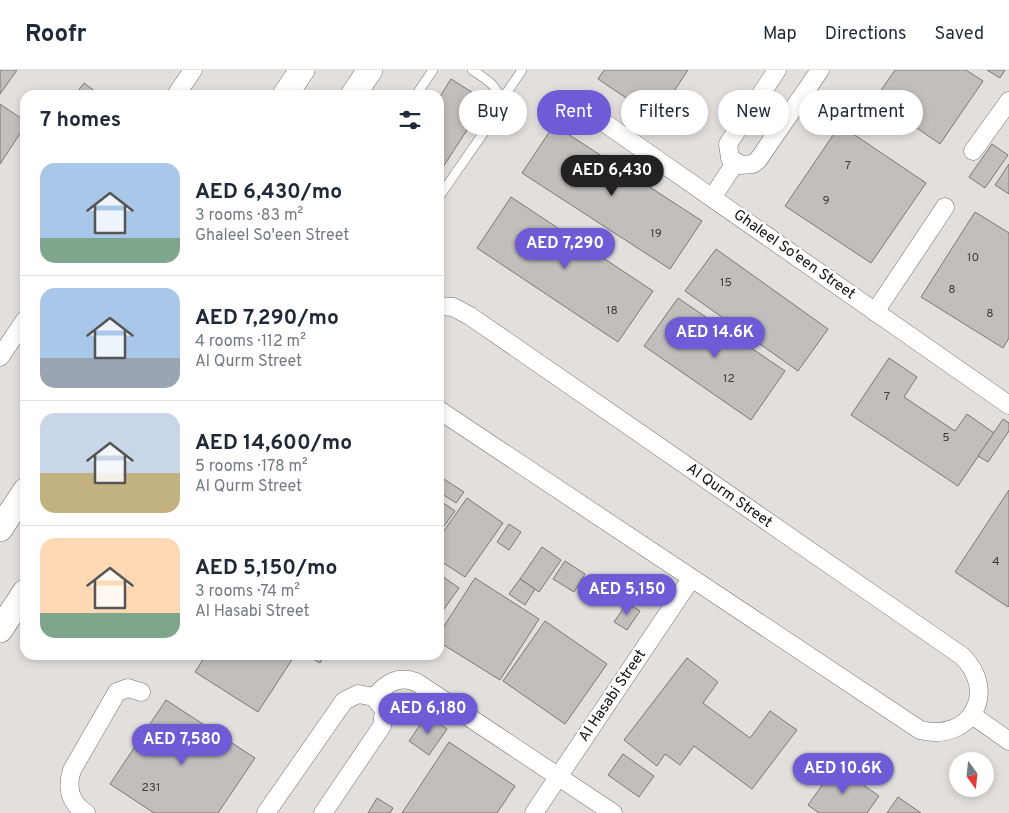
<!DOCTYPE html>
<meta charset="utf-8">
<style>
body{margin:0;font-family:Overpass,sans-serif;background:#f6f6f7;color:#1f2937;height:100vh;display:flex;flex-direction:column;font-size:19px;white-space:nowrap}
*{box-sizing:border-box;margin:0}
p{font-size:16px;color:#747a83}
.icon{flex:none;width:28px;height:28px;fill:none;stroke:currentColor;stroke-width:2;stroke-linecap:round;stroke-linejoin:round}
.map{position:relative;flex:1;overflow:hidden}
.drawer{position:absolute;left:20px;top:20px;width:424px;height:570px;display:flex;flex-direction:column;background:#fff;border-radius:15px;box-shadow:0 2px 8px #0003}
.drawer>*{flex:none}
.banner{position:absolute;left:459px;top:20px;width:475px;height:45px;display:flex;gap:10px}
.needle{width:32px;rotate:165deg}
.buttons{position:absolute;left:949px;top:682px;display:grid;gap:10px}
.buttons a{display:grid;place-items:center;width:45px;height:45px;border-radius:50%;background:#fff;box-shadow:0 2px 8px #0003;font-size:25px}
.price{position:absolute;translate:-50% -42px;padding:0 11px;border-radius:18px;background:#6d5cd6;color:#fff;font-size:16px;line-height:32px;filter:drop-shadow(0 1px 2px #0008)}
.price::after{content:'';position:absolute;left:50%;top:30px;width:15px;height:11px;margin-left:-8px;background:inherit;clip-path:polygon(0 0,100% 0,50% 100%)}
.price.selected{background:#222;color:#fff}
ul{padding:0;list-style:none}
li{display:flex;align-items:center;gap:15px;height:125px;padding:0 20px}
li+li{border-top:1px solid #e0e1e3}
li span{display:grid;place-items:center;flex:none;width:140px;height:100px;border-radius:15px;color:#555}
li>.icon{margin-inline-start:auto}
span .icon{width:60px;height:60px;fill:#fffc;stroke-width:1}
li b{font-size:21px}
h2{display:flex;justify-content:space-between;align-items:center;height:60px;padding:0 20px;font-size:21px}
.tag{padding:0 18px;border-radius:22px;background:#fff;box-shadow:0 2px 8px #0003;font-size:18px;line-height:45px}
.tag.selected{background:#6d5cd6;color:#fff}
header{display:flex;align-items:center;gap:30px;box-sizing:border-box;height:70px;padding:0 25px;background:#fff;border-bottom:1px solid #e0e1e3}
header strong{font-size:24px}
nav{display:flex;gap:28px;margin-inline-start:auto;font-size:18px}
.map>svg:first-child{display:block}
.building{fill:#c2bebc;stroke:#7b7776}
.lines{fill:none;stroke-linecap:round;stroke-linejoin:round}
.service-casing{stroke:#75716f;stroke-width:10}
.minor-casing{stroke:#75716f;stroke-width:19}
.secondary-casing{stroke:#75716f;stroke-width:26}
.service{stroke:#fff;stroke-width:9}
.minor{stroke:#fff;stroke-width:18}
.secondary{stroke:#fff;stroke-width:25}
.labels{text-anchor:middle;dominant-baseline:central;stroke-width:5;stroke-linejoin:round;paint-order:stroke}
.number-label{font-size:12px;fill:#3f3d3c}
.street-label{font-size:15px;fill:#131211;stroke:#fff}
</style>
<header>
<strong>Roofr</strong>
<nav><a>Map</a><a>Directions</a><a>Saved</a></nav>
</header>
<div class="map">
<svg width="1009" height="743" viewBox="0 0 1009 743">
<rect width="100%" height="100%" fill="#e2dfdd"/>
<g class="building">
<path d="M 0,0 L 17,0 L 0,24 Z"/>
<path d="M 604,0 L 688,0 L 656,48 L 598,9 Z"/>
<path d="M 895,0 L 966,0 L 983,11 L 940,74 L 875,29 Z"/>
<path d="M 987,0 L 1005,0 L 1000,8 Z"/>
<path d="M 451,9 L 486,31 L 439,103 L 439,28 Z"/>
<path d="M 84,13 L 100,25 L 75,25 Z"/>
<path d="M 0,34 L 25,51 L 25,56 L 0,94 Z"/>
<path d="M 554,55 L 702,151 L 670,199 L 522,103 Z"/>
<path d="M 840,55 L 926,113 L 871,193 L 785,136 Z"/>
<path d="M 992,74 L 1008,85 L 985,118 L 969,107 Z"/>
<path d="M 1009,94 L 1009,124 L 995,115 Z"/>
<path d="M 511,127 L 653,221 L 618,272 L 477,178 Z"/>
<path d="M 975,142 L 1009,163 L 1009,268 L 1003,278 L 921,227 Z"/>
<path d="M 716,179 L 828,259 L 798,301 L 685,221 Z"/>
<path d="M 678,228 L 785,301 L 751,350 L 644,276 Z"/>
<path d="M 889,288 L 917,307 L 904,327 L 955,361 L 967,344 L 994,363 L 958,416 L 851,345 Z"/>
<path d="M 1003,349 L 1009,353 L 1009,361 L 988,392 L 978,386 Z"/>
<path d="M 439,406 L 464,422 L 456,433 L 439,422 Z"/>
<path d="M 1009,420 L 1009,536 L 1008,537 L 955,502 Z"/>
<path d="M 467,428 L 503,453 L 465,507 L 439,490 L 439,468 Z"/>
<path d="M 439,430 L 455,441 L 439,463 Z"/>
<path d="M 509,454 L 521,462 L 509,480 L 497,472 Z"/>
<path d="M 542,477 L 561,490 L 539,522 L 520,509 Z"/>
<path d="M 565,491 L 585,504 L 574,522 L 553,509 Z"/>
<path d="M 439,504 L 459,518 L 439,546 Z"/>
<path d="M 475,508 L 539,549 L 500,610 L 439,572 L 439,564 Z"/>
<path d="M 520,509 L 535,519 L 525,535 L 509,524 Z"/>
<path d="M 627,533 L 640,541 L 627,560 L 614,552 Z"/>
<path d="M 545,551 L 607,594 L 565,654 L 503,611 Z"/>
<path d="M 206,585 L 295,585 L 258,642 L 195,602 Z"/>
<path d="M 306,585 L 324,585 L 320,593 Z"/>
<path d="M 687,588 L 718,612 L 703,633 L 750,668 L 770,641 L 797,660 L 752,719 L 694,676 L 680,695 L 665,684 L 657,696 L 624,670 Z"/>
<path d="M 166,630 L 255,688 L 218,743 L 154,743 L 110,714 Z"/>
<path d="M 427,645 L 447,659 L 429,685 L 409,671 Z"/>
<path d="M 449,672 L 515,716 L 497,743 L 402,743 Z"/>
<path d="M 623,684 L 654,706 L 639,727 L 608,705 Z"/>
<path d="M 836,696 L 879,726 L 867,743 L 819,743 L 808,735 Z"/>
<path d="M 898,727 L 921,743 L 887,743 Z"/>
<path d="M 377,728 L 393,738 L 390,743 L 368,743 Z"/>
</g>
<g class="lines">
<defs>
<g id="service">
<path d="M 416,25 L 433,0"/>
<path d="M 501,31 L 522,0"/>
<path d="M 439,127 L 500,39 C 502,18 488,10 472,0"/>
</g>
<g id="minor">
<path d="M 777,0 L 728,74 L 730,88 L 741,95 L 753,94 L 758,90 L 820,0"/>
<path d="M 176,25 L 193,0"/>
<path d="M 579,35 L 1009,335"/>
<path d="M 973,81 L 1009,31"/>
<path d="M 712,128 L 735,93"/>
<path d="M 439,236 L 453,237 L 470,246 L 962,586 C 999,622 970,673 920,660 L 439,340"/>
<path d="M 875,242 L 945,137"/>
<path d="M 0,287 L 25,250"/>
<path d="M 374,627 C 386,614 397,605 416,612 L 613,743"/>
<path d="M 972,645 L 1009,671"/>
<path d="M 86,743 C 70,733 66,718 72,700 L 117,622 L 128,618 L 141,622"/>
<path d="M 266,743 L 344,631 L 358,624 L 374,627 L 384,640 L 382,656 L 323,743"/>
<path d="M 534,743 L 691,509"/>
</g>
<g id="secondary">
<path d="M 285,25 L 302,0"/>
<path d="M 353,25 L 370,0"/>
<path d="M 0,459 L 25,421"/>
<path d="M 0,560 L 25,522"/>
</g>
</defs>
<use href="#service" class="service-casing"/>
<use href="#minor" class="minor-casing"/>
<use href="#secondary" class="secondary-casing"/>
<use href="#service" class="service"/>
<use href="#minor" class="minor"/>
<use href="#secondary" class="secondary"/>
</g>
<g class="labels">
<g class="number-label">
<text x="848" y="96">7</text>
<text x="826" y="131">9</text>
<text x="656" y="164">19</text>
<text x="973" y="188">10</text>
<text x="726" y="213">15</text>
<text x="952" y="220">8</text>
<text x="612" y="241">18</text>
<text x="990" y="244">8</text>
<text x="729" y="309">12</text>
<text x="887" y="327">7</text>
<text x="946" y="368">5</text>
<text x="996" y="492">4</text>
<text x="151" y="718">231</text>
</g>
<g class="street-label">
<text transform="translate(794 185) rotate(35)">Ghaleel So'een Street</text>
<text transform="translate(729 426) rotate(35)">Al Qurm Street</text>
<text transform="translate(613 626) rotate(-56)">Al Hasabi Street</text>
</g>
</g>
</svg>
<div class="buttons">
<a><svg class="needle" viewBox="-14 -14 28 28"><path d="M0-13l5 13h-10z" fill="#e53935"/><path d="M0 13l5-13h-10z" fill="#747a83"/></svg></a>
</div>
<b class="price selected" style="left:612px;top:127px">AED 6,430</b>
<b class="price" style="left:565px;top:200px">AED 7,290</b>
<b class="price" style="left:715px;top:289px">AED 14.6K</b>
<b class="price" style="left:627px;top:546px">AED 5,150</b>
<b class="price" style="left:428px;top:665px">AED 6,180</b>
<b class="price" style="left:182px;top:696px">AED 7,580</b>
<b class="price" style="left:843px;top:725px">AED 10.6K</b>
<div class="banner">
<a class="tag">Buy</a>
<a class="tag selected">Rent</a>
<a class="tag">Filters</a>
<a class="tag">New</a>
<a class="tag">Apartment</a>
</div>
<section class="drawer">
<h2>7 homes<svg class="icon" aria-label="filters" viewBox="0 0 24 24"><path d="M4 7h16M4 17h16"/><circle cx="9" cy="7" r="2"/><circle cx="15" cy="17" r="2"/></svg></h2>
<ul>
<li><span style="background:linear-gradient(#a9c7e8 75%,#7fa58c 0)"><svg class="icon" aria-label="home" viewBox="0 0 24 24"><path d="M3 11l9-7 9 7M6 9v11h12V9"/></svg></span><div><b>AED 6,430/mo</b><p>3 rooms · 83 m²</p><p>Ghaleel So'een Street</p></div></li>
<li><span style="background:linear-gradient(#a9c7e8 70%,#9aa5b1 0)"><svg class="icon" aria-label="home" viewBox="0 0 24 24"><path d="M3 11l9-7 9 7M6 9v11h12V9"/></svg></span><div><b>AED 7,290/mo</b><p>4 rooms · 112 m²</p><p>Al Qurm Street</p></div></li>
<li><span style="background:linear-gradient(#c9d6e8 60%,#c2b280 0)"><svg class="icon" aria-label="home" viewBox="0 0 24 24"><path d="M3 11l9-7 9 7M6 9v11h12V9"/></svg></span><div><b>AED 14,600/mo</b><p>5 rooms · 178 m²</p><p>Al Qurm Street</p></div></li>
<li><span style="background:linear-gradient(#ffd9b3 75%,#7fa58c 0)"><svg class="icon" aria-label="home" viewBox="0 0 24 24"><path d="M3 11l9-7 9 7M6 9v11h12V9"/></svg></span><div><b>AED 5,150/mo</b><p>3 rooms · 74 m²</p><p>Al Hasabi Street</p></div></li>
</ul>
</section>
</div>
